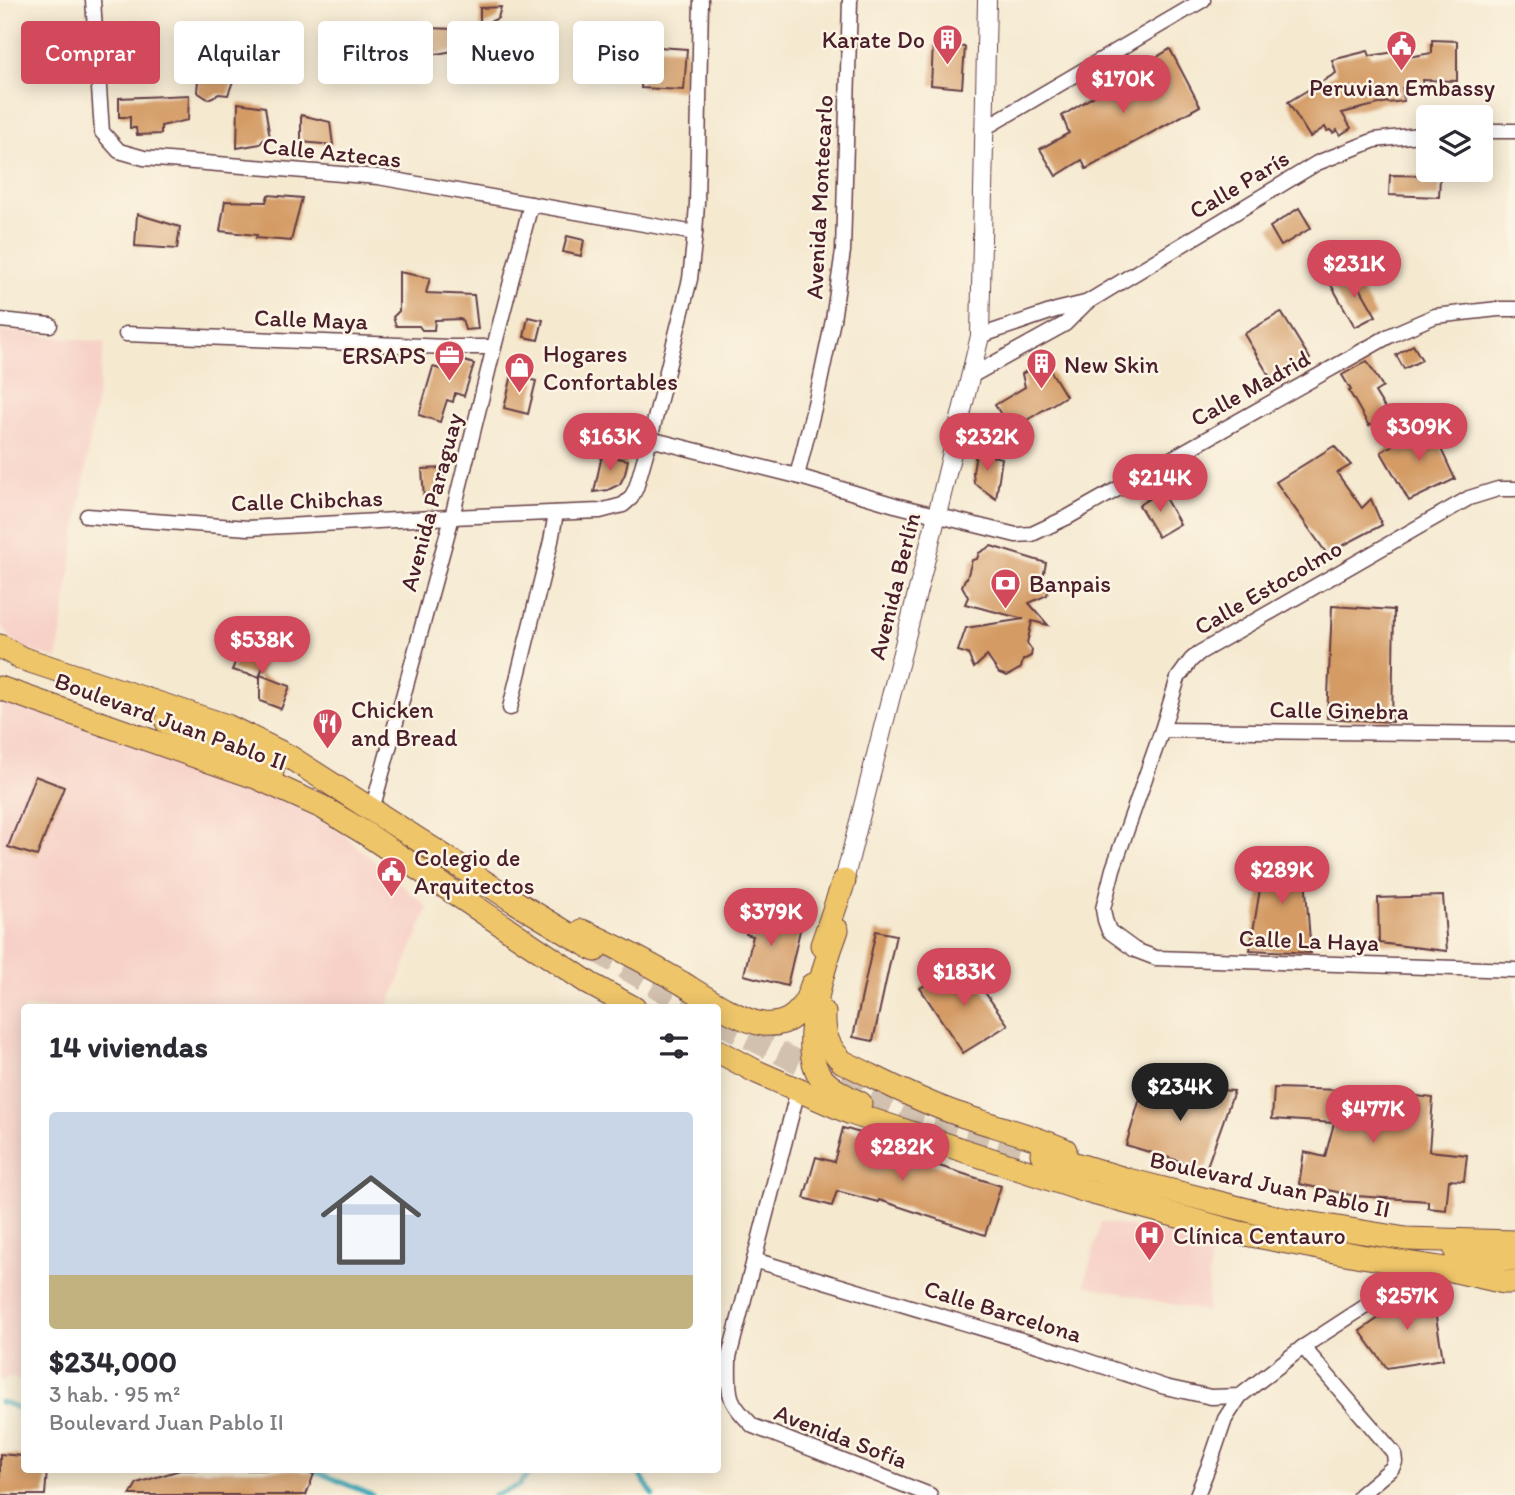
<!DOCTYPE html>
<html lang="es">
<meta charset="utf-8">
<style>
body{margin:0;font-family:Itim,sans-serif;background:#f2f2f3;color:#2b2b33;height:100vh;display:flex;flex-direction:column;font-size:26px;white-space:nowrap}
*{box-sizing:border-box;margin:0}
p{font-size:23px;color:#7c7c81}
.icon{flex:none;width:38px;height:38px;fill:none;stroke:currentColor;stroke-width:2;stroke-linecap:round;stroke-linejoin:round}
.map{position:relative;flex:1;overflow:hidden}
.drawer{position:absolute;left:21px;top:1004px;width:700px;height:469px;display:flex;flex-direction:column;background:#fff;border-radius:7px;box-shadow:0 4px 18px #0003}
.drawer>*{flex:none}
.hud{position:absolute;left:21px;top:21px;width:700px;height:63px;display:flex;gap:14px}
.tools{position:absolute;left:1416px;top:105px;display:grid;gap:14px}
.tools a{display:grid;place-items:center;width:77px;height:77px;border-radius:7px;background:#fff;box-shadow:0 4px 18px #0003;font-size:35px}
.price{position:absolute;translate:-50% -60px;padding:0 16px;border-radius:24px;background:#d1495b;color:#fff;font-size:23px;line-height:46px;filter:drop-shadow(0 2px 4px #0008)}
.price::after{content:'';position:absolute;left:50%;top:42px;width:21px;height:16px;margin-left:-10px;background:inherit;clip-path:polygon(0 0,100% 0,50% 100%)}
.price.on{background:#222;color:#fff}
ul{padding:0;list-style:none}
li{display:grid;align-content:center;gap:14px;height:371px;padding:0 28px}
li span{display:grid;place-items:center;height:217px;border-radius:7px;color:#555}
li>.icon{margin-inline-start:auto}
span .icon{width:126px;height:126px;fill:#fffc;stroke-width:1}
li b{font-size:30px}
h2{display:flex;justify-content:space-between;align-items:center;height:84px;padding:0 28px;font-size:30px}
.tag{padding:0 24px;border-radius:7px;background:#fff;box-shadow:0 4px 18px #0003;font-size:24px;line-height:63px}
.tag.on{background:#d1495b;color:#fff}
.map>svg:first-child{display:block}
.built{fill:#f7d1c7}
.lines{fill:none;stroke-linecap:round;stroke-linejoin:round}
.stream{stroke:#3ba9ba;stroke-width:5}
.building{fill:#d49b65}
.primary-tunnel{stroke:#d3c1af;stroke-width:23;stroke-dasharray:23 11;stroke-linecap:butt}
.minor-casing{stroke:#643d44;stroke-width:17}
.tertiary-casing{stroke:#643d44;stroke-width:20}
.primary-casing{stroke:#643d44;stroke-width:25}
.minor{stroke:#fff;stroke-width:14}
.tertiary{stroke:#fff;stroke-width:18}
.primary{stroke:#eec569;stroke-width:23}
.labels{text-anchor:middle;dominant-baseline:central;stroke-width:5;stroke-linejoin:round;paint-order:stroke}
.poi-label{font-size:24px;fill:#4a1f2b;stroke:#fcf5e5;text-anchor:start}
.street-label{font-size:24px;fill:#4a1f2b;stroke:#fcf5e5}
</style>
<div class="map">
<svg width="1515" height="1495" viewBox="0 0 1515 1495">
<rect width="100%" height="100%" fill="#fcf5e5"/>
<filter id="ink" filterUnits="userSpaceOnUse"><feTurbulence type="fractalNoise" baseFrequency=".0143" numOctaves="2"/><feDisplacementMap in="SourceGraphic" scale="14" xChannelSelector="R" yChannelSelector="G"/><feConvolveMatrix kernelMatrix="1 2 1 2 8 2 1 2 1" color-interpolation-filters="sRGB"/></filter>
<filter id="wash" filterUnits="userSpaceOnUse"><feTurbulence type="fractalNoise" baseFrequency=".00686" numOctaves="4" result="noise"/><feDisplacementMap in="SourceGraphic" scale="28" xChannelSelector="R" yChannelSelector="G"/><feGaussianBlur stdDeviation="1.57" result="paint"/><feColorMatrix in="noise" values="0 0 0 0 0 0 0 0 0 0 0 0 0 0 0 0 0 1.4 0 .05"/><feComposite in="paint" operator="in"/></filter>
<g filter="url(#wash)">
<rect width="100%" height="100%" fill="#f5e9d0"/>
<g class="built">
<path d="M 0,330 L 105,343 L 57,659 L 25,649 L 13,641 L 0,624 Z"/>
<path d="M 0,698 L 268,790 L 341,832 L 428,908 L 388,1008 L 24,1008 L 24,1384 L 12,1377 L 0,1381 Z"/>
<path d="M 1101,1222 L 1211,1240 L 1207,1312 L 1084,1285 Z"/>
</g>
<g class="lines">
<g class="stream">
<path d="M 0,1402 L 8,1404 L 24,1411"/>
<path d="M 312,1470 L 372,1495"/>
<path d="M 637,1470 L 653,1495"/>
<path d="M 494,1495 L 518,1486 L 532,1470"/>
</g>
</g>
<g id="blocks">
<g class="building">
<path d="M 501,7 L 498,18 L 480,27 L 480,8 Z"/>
<path d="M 426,28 L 487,30 L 490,55 L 453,51 L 431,55 L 424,49 Z"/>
<path d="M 1432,40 L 1457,41 L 1457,81 L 1423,80 L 1423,84 L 1402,88 L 1404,101 L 1388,103 L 1387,102 L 1342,113 L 1351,128 L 1340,135 L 1337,130 L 1333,133 L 1330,130 L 1327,131 L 1325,127 L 1310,137 L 1288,102 L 1336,73 L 1332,60 L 1368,51 L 1370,56 L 1395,52 L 1396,59 L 1432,53 Z"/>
<path d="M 933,45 L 965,47 L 962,88 L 931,85 Z"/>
<path d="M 644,46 L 687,49 L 684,90 L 641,88 Z"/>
<path d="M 1170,49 L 1200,106 L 1086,169 L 1082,160 L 1056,176 L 1040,149 L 1069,133 L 1062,116 Z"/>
<path d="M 198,80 L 213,79 L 233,81 L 228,95 L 219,94 L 208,99 L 197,92 Z"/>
<path d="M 189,95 L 188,120 L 161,126 L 161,134 L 137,135 L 136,128 L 130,128 L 130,117 L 119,117 L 119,98 Z"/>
<path d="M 238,103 L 265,107 L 270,138 L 263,140 L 260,144 L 237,148 Z"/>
<path d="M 301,115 L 330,122 L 333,145 L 301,142 Z"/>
<path d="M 1390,175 L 1440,176 L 1439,197 L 1389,195 Z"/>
<path d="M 268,195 L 302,198 L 291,241 L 256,238 L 257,235 L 220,231 L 225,201 L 266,202 Z"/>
<path d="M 1299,208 L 1311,228 L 1281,246 L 1270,227 Z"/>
<path d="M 137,214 L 180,227 L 177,249 L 135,246 Z"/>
<path d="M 567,236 L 584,240 L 581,256 L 563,252 Z"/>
<path d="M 399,272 L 430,278 L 426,293 L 474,295 L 478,329 L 465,330 L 462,319 L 435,320 L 434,330 L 422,330 L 419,326 L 396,326 L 393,317 L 399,311 Z"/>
<path d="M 1352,274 L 1376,316 L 1355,327 L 1331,285 Z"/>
<path d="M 1281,312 L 1310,359 L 1273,382 L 1244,334 Z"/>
<path d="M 528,317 L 543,320 L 538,340 L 524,337 Z"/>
<path d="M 1413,345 L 1422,360 L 1404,369 L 1396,355 Z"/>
<path d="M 451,357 L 474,364 L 464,396 L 455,393 L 453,402 L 447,400 L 440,422 L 419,415 L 433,367 L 447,371 Z"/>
<path d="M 1044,360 L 1066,396 L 1011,430 L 995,405 L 1025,387 L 1022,374 Z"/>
<path d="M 1367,361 L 1383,387 L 1375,392 L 1389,415 L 1369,426 L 1349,391 L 1351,390 L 1342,375 Z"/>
<path d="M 512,375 L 536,381 L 528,414 L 504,408 Z"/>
<path d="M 1429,423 L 1455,479 L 1409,501 L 1381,452 Z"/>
<path d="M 1334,446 L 1351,465 L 1337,473 L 1362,508 L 1371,499 L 1382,525 L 1327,554 L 1276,482 Z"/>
<path d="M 976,453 L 1002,458 L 996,499 L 974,483 L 973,472 Z"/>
<path d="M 602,455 L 628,460 L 625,474 L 620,484 L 608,490 L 594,492 Z"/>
<path d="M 445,468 L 442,487 L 435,498 L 424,499 L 422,469 Z"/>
<path d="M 1161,491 L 1180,524 L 1158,537 L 1139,505 Z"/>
<path d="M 991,546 L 1046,563 L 1043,578 L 1050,586 L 1047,595 L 1029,603 L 1048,625 L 1032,621 L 1027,643 L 1032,650 L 1031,656 L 1023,660 L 1021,668 L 1007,676 L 999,673 L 987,656 L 974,668 L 968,654 L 958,651 L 966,628 L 1024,619 L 965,604 L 968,597 L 962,586 L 965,579 L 967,578 L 972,560 L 977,559 L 979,553 Z"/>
<path d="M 1332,606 L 1394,610 L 1392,722 L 1327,718 Z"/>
<path d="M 255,645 L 270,649 L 260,675 L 290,686 L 281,709 L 260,701 L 260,675 L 259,677 L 232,670 L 237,658 L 247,649 Z"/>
<path d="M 35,776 L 64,787 L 37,856 L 8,847 Z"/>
<path d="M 1266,852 L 1303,852 L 1311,953 L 1250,950 Z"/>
<path d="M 1443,896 L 1447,951 L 1379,943 L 1378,898 Z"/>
<path d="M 752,911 L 801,926 L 787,986 L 744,975 L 753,936 L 746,934 Z"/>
<path d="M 876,931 L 896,935 L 873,1041 L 853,1037 Z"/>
<path d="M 964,963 L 1008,1025 L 963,1053 L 920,988 Z"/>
<path d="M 1144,1085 L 1234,1091 L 1206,1169 L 1126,1145 Z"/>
<path d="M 1274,1088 L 1377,1091 L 1433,1098 L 1429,1151 L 1467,1155 L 1464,1181 L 1449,1180 L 1446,1210 L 1428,1208 L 1428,1201 L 1356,1196 L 1299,1184 L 1304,1152 L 1325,1157 L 1334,1123 L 1272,1119 Z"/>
<path d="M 843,1128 L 895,1143 L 893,1151 L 1001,1186 L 985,1235 L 879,1200 L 878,1202 L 837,1191 L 832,1206 L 804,1198 L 816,1157 L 834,1162 Z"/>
<path d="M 1430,1282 L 1443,1359 L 1387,1368 L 1360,1331 Z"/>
<path d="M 0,1454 L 22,1456 L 24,1470 L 47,1470 L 45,1495 L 0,1495 Z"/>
<path d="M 180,1470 L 297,1470 L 314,1474 L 306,1495 L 130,1495 L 137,1483 Z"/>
</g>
</g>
</g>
<g filter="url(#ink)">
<use href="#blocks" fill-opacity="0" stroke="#643d44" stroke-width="2"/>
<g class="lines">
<g class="primary-tunnel">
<path d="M 595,950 L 692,1008"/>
<path d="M 718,1022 L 836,1081 L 915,1116 L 1042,1154"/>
</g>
<defs>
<g id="minor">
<path d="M 93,0 L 102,132 L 119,151 L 144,158 L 378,177 L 695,233"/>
<path d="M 983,129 L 1203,0"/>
<path d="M 1480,131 L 1515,131"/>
<path d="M 0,320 L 50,325"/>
<path d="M 126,334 L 447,347 L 494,347"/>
<path d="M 980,336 L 1056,310 L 1085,303"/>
<path d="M 971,376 L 1065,324 L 1086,303 L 1317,163 L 1375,140 L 1428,134"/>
<path d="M 650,439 L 797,476 L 895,505 L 1016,535 L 1032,534 L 1068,517 L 1389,336 L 1435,316 L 1498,309 L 1515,309"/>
<path d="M 797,476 L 817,396 L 833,320 L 843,251 L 850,0"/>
<path d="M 1515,489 L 1498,489 L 1469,498 L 1199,653 L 1191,660 L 1178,678 L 1162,730 L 1113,869 L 1103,909 L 1105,920 L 1109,931 L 1135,950 L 1156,958 L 1515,970"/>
<path d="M 87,516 L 248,528 L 452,517 L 600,511 L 623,505 L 631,498 L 636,488 L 650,439 L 690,279 L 695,233 L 697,203 L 701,0"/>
<path d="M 510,708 L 551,541 L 556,513"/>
<path d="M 1162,730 L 1515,734"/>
<path d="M 372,810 L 452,517 L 494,347 L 531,204"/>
<path d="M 798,1090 L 729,1357 C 729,1394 725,1399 753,1426 L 930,1495"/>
<path d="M 754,1260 L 1061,1352 L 1165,1387 L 1211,1397 L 1240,1396"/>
<path d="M 1303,1347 L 1394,1453 L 1395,1462 L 1392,1468 L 1360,1495"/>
<path d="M 1197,1495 L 1211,1460 L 1225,1419 L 1240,1396 L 1303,1347 L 1366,1306 L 1414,1264"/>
</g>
<path id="tertiary" d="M 842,893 L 844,881 L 937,515 L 980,336 L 987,0"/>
<g id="primary">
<path d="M 0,646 L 21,658 L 227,726 L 288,756 L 514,901 L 595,950"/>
<path d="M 0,688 L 258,778 L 322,807 L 365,833 L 590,984 L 634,1008"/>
<path d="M 167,722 L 221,743 L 272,772"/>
<path d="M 837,930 C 825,962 798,1046 820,1076 C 828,1087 848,1098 860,1103"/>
<path d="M 582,931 C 617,946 649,964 682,983 C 703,996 740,1021 763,1024 C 791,1027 805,1009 812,985"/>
<path d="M 822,945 L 844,881"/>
<path d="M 824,1013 C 823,1034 828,1048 843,1062 C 877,1078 911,1097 947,1110 C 986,1125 1027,1133 1065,1150"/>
<path d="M 718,1051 L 757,1072 L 851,1113 L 1089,1192 L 1240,1233 L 1361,1256 L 1447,1269 L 1504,1282 L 1515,1282"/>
<path d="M 1042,1154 L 1128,1180 L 1283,1219 L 1406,1239 L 1515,1242"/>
<path d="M 1456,1252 L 1498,1259 L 1515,1259"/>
</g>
</defs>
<use href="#minor" class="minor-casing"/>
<use href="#tertiary" class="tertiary-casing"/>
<use href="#primary" class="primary-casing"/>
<use href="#minor" class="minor"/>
<use href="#tertiary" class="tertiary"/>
<use href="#primary" class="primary"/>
</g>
</g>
<defs>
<symbol id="building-pin" viewBox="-11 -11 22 30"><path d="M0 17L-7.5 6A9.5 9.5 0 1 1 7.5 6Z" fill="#d1495b" stroke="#fcf5e5"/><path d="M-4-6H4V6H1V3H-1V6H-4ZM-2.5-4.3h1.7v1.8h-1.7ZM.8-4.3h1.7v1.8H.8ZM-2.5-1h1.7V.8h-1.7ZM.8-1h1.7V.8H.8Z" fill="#fff"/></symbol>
<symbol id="civic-pin" viewBox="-11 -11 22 30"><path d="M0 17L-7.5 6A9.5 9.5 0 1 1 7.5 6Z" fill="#d1495b" stroke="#fcf5e5"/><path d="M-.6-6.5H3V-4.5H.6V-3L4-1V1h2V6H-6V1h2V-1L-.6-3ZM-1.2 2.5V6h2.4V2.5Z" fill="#fff"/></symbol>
<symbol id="office-pin" viewBox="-11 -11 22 30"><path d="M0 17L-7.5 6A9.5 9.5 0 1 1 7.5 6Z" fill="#d1495b" stroke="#fcf5e5"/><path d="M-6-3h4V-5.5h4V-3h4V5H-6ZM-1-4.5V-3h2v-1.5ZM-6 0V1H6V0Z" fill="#fff"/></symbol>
<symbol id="shop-pin" viewBox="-11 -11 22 30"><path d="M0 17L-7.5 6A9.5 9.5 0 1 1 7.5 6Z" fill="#d1495b" stroke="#fcf5e5"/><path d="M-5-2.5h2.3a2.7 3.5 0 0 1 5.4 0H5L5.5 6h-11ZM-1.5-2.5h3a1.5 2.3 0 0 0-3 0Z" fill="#fff"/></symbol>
<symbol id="bank-pin" viewBox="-11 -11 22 30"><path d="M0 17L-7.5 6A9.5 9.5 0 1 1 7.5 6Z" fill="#d1495b" stroke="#fcf5e5"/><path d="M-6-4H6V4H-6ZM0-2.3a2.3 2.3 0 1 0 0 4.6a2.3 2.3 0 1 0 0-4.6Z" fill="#fff"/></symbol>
<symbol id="restaurant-pin" viewBox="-11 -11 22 30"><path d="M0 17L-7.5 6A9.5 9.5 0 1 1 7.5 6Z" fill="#d1495b" stroke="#fcf5e5"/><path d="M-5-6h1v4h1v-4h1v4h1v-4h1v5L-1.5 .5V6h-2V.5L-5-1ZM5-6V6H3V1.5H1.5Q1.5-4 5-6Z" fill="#fff"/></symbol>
<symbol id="hospital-pin" viewBox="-11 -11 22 30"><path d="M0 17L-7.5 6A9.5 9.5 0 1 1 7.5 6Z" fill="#d1495b" stroke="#fcf5e5"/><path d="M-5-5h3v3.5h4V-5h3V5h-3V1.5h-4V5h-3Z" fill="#fff"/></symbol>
</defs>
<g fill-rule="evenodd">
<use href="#building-pin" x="930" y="22" width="35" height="47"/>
<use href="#civic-pin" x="1384" y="28" width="35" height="47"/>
<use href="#office-pin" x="432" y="338" width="35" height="47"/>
<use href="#building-pin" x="1024" y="346" width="35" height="47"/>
<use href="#shop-pin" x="502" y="350" width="35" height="47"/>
<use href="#bank-pin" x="988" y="566" width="35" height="47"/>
<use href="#restaurant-pin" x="310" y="706" width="35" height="47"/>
<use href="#civic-pin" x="374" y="854" width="35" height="47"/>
<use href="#hospital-pin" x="1132" y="1218" width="35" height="47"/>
</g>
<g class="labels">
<g class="poi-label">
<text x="925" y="39" text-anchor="end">Karate Do</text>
<text x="1402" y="87" text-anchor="middle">Peruvian Embassy</text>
<text x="543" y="353">Hogares<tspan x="543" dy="28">Confortables</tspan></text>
<text x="426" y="355" text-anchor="end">ERSAPS</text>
<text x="1064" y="364">New Skin</text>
<text x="1029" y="583">Banpais</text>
<text x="351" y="709">Chicken<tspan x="351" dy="28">and Bread</tspan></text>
<text x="414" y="857">Colegio de<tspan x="414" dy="28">Arquitectos</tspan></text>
<text x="1173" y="1235">Clínica Centauro</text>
</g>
<g class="street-label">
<text transform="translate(332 152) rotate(6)">Calle Aztecas</text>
<text transform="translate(1239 184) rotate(-31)">Calle París</text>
<text transform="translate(819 197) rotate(-87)">Avenida Montecarlo</text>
<text transform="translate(311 319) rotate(2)">Calle Maya</text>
<text transform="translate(1250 388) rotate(-29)">Calle Madrid</text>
<text transform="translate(307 500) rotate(-2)">Calle Chibchas</text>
<text transform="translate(431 502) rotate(-75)">Avenida Paraguay</text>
<text transform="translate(894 586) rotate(-76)">Avenida Berlín</text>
<text transform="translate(1268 587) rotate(-30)">Calle Estocolmo</text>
<text transform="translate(1339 710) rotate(1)">Calle Ginebra</text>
<text transform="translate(171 721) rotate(20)">Boulevard Juan Pablo II</text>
<text transform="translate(1309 940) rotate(2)">Calle La Haya</text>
<text transform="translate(1270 1184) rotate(12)">Boulevard Juan Pablo II</text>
<text transform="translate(1003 1311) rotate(17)">Calle Barcelona</text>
<text transform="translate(841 1436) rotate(21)">Avenida Sofía</text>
</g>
</g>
</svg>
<div class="tools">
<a><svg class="icon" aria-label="layers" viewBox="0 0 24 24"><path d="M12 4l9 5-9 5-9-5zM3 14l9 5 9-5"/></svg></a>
</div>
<b class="price" style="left:1123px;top:115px">$170K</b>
<b class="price" style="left:1354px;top:300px">$231K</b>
<b class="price" style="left:1419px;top:463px">$309K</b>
<b class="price" style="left:610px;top:473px">$163K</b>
<b class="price" style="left:987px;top:473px">$232K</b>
<b class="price" style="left:1160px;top:514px">$214K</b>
<b class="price" style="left:262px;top:676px">$538K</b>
<b class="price" style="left:1282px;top:906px">$289K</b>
<b class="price" style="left:771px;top:948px">$379K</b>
<b class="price" style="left:964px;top:1008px">$183K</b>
<b class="price on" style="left:1180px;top:1123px">$234K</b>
<b class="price" style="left:1373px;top:1145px">$477K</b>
<b class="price" style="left:902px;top:1183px">$282K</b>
<b class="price" style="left:1407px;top:1332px">$257K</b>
<div class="hud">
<a class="tag on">Comprar</a>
<a class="tag">Alquilar</a>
<a class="tag">Filtros</a>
<a class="tag">Nuevo</a>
<a class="tag">Piso</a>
</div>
<section class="drawer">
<h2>14 viviendas<svg class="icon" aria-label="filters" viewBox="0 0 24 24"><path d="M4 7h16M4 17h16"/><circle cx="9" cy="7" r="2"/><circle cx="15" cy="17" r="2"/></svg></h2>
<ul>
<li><span style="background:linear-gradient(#c9d6e8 75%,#c2b280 0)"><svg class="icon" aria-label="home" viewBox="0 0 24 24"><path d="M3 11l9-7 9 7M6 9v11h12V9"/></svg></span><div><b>$234,000</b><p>3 hab. · 95 m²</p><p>Boulevard Juan Pablo II</p></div></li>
</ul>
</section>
</div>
